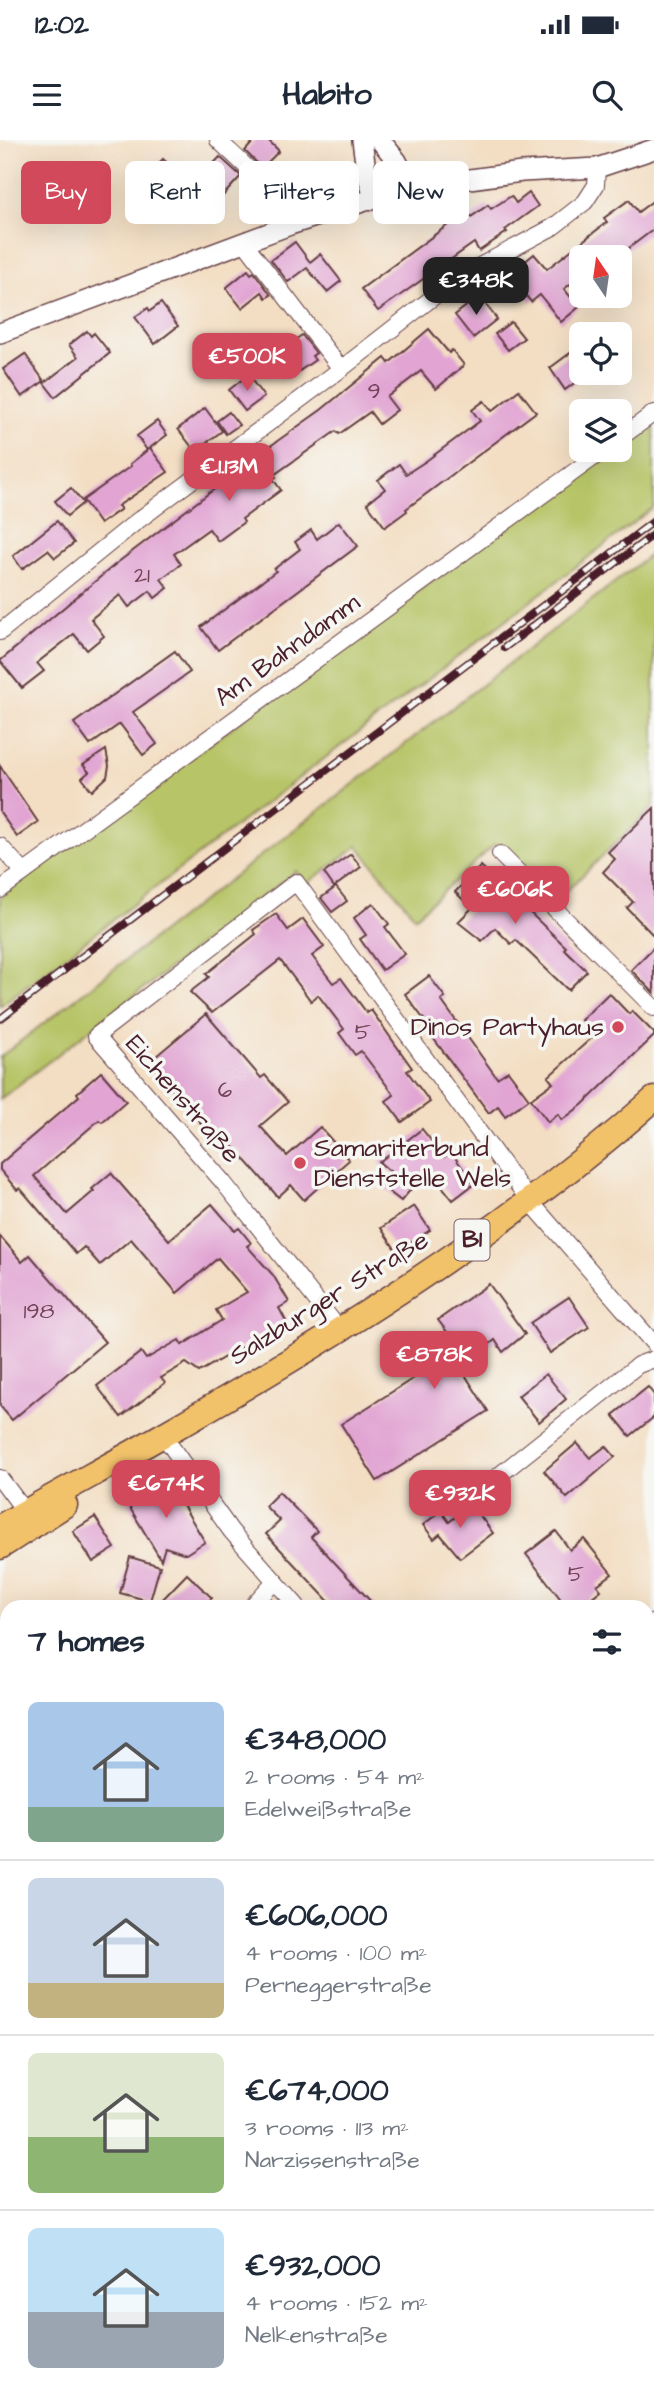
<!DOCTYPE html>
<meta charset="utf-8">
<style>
body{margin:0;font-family:"Architects Daughter",sans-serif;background:#f6f6f7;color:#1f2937;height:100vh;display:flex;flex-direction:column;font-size:26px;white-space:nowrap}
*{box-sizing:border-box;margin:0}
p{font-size:23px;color:#747a83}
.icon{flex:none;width:38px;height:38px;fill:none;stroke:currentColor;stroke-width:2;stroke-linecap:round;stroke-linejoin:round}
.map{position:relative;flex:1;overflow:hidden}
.sheet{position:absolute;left:0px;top:1460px;width:654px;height:800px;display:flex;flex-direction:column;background:#fff;border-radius:21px 21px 0 0;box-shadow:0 7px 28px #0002}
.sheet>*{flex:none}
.hud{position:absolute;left:21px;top:21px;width:612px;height:63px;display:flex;gap:14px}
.needle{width:46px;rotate:347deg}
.tools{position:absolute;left:569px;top:105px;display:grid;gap:14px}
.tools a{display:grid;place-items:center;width:63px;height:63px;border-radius:10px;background:#fff;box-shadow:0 7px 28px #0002;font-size:35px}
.price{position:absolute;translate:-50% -60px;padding:0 16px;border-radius:14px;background:#d1495b;color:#fff;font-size:23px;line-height:46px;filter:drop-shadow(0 2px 4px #0008)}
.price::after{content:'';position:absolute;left:50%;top:42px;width:21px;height:16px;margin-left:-10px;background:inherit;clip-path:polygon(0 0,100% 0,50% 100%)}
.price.active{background:#222;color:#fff}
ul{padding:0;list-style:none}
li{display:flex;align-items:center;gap:21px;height:175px;padding:0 28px}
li+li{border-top:2px solid #e0e1e3}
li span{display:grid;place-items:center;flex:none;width:196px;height:140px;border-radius:10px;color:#555}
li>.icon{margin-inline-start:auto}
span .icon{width:84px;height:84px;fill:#fffc;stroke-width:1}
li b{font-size:30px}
h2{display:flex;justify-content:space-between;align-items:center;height:84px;padding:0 28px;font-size:30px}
.chip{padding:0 24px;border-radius:10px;background:#fff;box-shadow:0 7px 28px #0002;font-size:24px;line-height:63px}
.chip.active{background:#d1495b;color:#fff}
.status{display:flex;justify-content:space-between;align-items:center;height:49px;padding:0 35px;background:#fff;direction:ltr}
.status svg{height:19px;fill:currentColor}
header{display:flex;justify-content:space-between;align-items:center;height:91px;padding:0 28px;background:#fff;font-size:32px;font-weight:800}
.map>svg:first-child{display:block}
.green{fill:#b7c567;stroke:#807249;stroke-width:2}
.building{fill:#e1a4d3}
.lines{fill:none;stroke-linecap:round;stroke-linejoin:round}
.minor-casing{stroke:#633c42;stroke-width:18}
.tertiary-casing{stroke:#633c42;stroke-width:22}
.primary-casing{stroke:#633c42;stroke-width:27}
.minor{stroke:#fff;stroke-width:16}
.tertiary{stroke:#fff;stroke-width:19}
.primary{stroke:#f2c26a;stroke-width:24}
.rail-casing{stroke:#4a1f2b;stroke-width:8}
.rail{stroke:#f6f6f2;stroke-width:5;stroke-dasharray:16;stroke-linecap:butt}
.poi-dot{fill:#d1495b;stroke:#f6f6f2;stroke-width:2.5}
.labels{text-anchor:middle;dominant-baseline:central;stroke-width:7;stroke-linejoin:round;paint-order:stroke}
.number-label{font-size:23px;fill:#704055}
.shield{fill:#f6f6f2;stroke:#7e6067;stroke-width:2}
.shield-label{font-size:24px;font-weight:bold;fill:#4a1f2b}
.street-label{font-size:26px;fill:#4a1f2b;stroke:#f6f6f2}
.poi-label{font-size:26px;fill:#4a1f2b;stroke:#f6f6f2;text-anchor:end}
</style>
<div class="status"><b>12:02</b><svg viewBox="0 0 49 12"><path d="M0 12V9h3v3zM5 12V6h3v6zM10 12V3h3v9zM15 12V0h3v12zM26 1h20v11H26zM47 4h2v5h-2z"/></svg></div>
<header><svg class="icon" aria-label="menu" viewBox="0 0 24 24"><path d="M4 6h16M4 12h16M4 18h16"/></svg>Habito<svg class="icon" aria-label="search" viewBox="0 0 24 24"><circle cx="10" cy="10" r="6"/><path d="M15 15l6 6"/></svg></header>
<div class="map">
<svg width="654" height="2259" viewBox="0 0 654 2259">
<rect width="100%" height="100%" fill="#f6f6f2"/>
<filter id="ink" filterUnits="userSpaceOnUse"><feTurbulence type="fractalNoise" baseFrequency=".0143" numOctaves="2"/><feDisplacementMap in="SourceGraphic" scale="14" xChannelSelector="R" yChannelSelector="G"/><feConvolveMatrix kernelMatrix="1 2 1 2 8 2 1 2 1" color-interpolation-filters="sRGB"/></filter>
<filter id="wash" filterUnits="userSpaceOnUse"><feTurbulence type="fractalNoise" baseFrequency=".00686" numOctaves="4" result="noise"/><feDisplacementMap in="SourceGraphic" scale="28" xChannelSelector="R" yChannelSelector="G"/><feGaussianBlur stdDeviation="1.57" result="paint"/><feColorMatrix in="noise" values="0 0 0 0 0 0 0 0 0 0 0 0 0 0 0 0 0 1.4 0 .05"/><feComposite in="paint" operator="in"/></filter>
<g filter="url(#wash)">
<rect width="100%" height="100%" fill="#f3dec3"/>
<g class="green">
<path d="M 654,278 L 654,367 L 0,866 L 0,757 L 611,310 L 620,310 L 620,304 Z"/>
<path d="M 654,412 L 654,666 L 552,765 L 495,704 L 415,777 L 358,706 L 306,744 L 296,731 L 0,959 L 0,917 Z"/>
</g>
<g id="blocks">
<g class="building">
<path d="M 255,0 L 268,0 L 279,11 L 262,28 L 245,11 Z"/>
<path d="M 220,17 L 241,36 L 219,60 L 198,40 Z"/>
<path d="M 163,19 L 190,44 L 178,57 L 151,32 Z"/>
<path d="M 529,53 L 538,66 L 505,90 L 507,92 L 479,111 L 474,103 L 378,171 L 361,149 L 467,71 L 471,77 L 488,65 L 491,69 L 511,56 L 516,63 Z"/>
<path d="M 629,60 L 638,72 L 654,60 L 654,89 L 617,117 L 581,117 L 581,136 L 564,149 L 579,167 L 561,182 L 540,155 L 531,162 L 509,135 L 534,114 L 547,129 L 607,82 L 604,78 Z"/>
<path d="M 295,102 L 310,122 L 320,114 L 341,141 L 327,152 L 307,128 L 288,142 L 271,120 Z"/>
<path d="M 248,130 L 251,134 L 254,132 L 271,155 L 266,158 L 262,152 L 242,168 L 226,148 Z"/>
<path d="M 479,156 L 497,179 L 473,198 L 455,175 Z"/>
<path d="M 161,163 L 178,186 L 155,204 L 135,177 L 148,168 L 150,171 Z"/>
<path d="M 511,182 L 524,198 L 508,210 L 495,194 Z"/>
<path d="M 429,189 L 449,213 L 452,210 L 464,225 L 436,249 L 421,231 L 387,257 L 397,270 L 379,284 L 370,272 L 339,294 L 336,291 L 274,335 L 276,337 L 273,339 L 281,350 L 242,379 L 244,382 L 218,401 L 209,389 L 174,414 L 181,424 L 161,439 L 168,448 L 155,458 L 150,451 L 129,467 L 120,455 L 91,479 L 104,496 L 87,510 L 74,494 L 37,523 L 44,531 L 22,548 L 0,521 L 117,423 L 234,334 L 232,331 L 257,312 L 259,314 L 321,270 L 385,218 L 389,223 Z"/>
<path d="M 87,191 L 91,196 L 94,193 L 110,213 L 55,257 L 44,243 L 78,217 L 69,205 Z"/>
<path d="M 302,195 L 316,213 L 312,216 L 315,220 L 295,234 L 279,211 Z"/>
<path d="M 581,205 L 581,238 L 565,250 L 550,228 Z"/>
<path d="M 25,214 L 44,241 L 22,257 L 3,229 Z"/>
<path d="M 248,235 L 264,257 L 245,271 L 229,250 Z"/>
<path d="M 519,250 L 536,272 L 406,369 L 407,371 L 385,387 L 367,363 L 385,349 L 378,340 L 399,324 L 406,334 L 426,321 L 480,281 L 472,270 L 484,261 L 492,271 Z"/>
<path d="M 205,268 L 222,291 L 195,311 L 178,289 Z"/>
<path d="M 229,272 L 239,285 L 226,294 L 217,281 Z"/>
<path d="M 157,281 L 167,295 L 147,310 L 137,296 Z"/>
<path d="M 150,308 L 168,332 L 118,366 L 121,369 L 100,384 L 83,360 L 131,326 L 130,324 Z"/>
<path d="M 71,348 L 83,363 L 67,376 L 55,361 Z"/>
<path d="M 57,381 L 74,403 L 55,418 L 48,410 L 22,429 L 13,416 Z"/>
<path d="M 339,382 L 358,406 L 218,510 L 201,487 L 276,431 L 274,429 L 300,409 L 295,402 L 311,390 L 317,399 Z"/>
<path d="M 175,511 L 190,532 L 133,572 L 157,604 L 143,615 L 120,584 L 90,605 L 74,583 Z"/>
<path d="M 106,610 L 109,626 L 107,637 L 92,651 L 82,638 L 89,632 L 83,625 Z"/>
<path d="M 0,626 L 38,682 L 17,697 L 0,672 Z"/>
<path d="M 654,668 L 654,796 L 627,768 L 633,762 L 603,732 L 615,719 L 608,712 Z"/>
<path d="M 351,714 L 361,727 L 334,747 L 324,733 Z"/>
<path d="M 481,726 L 566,807 L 564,809 L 587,831 L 568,850 L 516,800 L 511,804 L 495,788 L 482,801 L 458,782 L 472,768 L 455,752 Z"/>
<path d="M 336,747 L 347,761 L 332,772 L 321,758 Z"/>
<path d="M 373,763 L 389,784 L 385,787 L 405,814 L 382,830 L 360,799 L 366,795 L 354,778 Z"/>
<path d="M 276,774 L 288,790 L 303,779 L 324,807 L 312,816 L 333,843 L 341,838 L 367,873 L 371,870 L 412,928 L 407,931 L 430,962 L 402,982 L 386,961 L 394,955 L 361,911 L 355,915 L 339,893 L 344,889 L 318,855 L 311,861 L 280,820 L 212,873 L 190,852 L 209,837 L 206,834 L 256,794 L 253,790 Z"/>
<path d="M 654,807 L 654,853 L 631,830 Z"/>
<path d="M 429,836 L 445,857 L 441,860 L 497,938 L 508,931 L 529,959 L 505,976 L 498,966 L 489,973 L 428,891 L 431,889 L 405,854 Z"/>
<path d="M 609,853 L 629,874 L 632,871 L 654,893 L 654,896 L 582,965 L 562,980 L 558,974 L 548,982 L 531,959 L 553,943 L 548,937 L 596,894 L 581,880 Z"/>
<path d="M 206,874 L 261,938 L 265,935 L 288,962 L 260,986 L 287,1016 L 320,987 L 349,1020 L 304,1060 L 291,1045 L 278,1057 L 234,1007 L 227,1014 L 149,922 Z"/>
<path d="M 101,932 L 126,961 L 102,982 L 99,980 L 34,1036 L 67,1074 L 94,1051 L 92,1049 L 111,1033 L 169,1100 L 212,1064 L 235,1091 L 239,1088 L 251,1103 L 247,1106 L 273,1135 L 289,1162 L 279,1168 L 286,1181 L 199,1232 L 186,1223 L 161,1238 L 165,1243 L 121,1277 L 97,1246 L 141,1212 L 146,1219 L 179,1200 L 182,1205 L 222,1180 L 216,1170 L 247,1152 L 218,1118 L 177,1153 L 131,1099 L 100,1125 L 84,1107 L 76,1114 L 20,1048 L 17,1050 L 0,1030 L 0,1024 L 79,956 L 77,953 Z"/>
<path d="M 422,989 L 444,1017 L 451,1012 L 474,1044 L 453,1060 L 428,1029 L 401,1061 L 383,1047 L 393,1034 L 379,1022 Z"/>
<path d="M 414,1066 L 430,1090 L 397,1112 L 381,1088 Z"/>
<path d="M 0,1096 L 22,1122 L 30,1115 L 105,1202 L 12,1280 L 0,1266 Z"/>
<path d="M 489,1144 L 525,1194 L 503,1212 L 495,1200 L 460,1227 L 488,1271 L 377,1341 L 341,1284 L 460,1209 L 438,1180 Z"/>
<path d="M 569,1157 L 589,1187 L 550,1213 L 530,1183 Z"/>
<path d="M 546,1234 L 566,1259 L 539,1282 L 518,1256 Z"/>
<path d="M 648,1247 L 654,1255 L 654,1277 L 630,1296 L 613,1275 Z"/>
<path d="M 577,1303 L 590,1318 L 606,1306 L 615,1317 L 567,1358 L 544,1331 Z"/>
<path d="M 167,1339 L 205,1402 L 186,1414 L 165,1407 L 161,1420 L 127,1363 Z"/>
<path d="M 279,1352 L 317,1391 L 311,1397 L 375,1466 L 333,1466 L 266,1394 L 280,1381 L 265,1366 Z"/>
<path d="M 471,1364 L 493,1393 L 460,1418 L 440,1394 L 434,1399 L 423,1385 L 441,1371 L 449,1382 Z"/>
<path d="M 95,1377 L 115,1408 L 93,1422 L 73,1391 Z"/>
<path d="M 556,1391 L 570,1410 L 584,1399 L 612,1434 L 597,1445 L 601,1450 L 581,1466 L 566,1466 L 526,1414 Z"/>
<path d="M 130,1417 L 160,1426 L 150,1461 L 120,1453 Z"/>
<path d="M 187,1434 L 212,1458 L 203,1466 L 172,1466 L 159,1463 Z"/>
</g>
</g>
</g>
<g filter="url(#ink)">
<use href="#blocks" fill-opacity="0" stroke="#633c42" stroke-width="2"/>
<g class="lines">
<defs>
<g id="minor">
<path d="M 218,0 C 245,26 275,50 290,85"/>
<path d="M 244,102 L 341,229"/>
<path d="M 620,298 L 654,273"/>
<path d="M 0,492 L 136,382 L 341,229 L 459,137 L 553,87 L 585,62 L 596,45 L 597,28"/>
<path d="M 0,706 L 24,732"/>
<path d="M 500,714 L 654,868"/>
<path d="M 0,750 L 604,310"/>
<path d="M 339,1189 L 223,1042 L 96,896 L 296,742 L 529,1060 L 654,1204"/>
<path d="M 163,1295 L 231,1391 L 297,1466"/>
<path d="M 0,1338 L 30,1378"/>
<path d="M 483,1348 L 638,1225 L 654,1219"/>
<path d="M 252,1466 L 275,1441"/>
<path d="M 648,1487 L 654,1482"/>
<path d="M 0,1735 L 7,1728"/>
<path d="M 10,2252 L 32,2259"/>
<path d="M 529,2259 L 535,2252"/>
</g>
<g id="tertiary">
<path d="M 362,0 L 366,30 L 374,58"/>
<path d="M 380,0 L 397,21 L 410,47"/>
<path d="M 0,193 L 290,85 L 410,47 L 522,32 L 597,28 L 654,9"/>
</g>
<g id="primary">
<path d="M 0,1387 C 53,1355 108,1327 161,1296 C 333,1198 506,1091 654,959"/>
<path d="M 0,1407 L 65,1365"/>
</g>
</defs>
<use href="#minor" class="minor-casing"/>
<use href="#tertiary" class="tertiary-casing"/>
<use href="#primary" class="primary-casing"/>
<use href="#minor" class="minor"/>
<use href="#tertiary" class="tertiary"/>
<use href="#primary" class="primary"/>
<defs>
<g id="rail">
<path d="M 504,508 L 654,394"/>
<path d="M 0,879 L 654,381"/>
</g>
</defs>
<use href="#rail" class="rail-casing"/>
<use href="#rail" class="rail"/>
</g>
</g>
<g class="poi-dot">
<circle cx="618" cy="887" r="7"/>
<circle cx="300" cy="1023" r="7"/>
</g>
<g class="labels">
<g class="number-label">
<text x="374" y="251">9</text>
<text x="142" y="435">21</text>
<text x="363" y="892">5</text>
<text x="225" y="950">6</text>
<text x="39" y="1171">198</text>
<text x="576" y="1434">5</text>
</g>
<rect class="shield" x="454.5" y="1079.5" width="35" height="41" rx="5"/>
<g class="shield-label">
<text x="472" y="1100">B1</text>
</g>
<g class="street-label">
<text transform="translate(287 510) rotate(-36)">Am Bahndamm</text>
<text transform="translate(183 959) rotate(49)">Eichenstraße</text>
<text transform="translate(329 1158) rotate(-32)">Salzburger Straße</text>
</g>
<g class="poi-label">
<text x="604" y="887">Dinos Partyhaus</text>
<text x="314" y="1008" text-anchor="start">Samariterbund<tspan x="314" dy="30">Dienststelle Wels</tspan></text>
</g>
</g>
</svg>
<div class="tools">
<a><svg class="needle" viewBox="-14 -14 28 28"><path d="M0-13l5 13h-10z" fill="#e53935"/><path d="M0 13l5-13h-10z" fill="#747a83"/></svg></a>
<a><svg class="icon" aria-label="locate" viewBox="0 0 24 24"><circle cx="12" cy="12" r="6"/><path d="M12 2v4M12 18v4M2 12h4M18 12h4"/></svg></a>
<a><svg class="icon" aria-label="layers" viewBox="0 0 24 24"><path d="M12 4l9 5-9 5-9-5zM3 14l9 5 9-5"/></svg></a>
</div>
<b class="price active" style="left:476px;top:177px">€348K</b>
<b class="price" style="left:247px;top:253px">€500K</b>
<b class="price" style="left:229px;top:363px">€1.13M</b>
<b class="price" style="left:515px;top:786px">€606K</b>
<b class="price" style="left:434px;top:1251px">€878K</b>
<b class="price" style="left:166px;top:1380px">€674K</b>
<b class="price" style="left:460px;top:1390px">€932K</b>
<div class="hud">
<a class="chip active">Buy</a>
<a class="chip">Rent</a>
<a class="chip">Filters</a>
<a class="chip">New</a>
</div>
<section class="sheet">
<h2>7 homes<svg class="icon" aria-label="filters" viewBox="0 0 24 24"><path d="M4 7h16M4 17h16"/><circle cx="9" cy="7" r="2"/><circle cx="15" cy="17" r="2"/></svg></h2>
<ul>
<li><span style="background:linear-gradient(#a9c7e8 75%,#7fa58c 0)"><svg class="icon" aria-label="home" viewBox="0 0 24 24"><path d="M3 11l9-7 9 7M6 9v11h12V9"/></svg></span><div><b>€348,000</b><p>2 rooms · 54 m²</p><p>Edelweißstraße</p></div></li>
<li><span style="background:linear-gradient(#c9d6e8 75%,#c2b280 0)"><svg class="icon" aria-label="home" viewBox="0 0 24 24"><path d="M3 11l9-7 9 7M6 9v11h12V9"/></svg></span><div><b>€606,000</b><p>4 rooms · 100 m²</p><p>Perneggerstraße</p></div></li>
<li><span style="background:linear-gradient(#dfe7d0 60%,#8fb573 0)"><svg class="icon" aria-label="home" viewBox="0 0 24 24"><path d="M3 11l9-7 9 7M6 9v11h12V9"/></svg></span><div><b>€674,000</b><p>3 rooms · 113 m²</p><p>Narzissenstraße</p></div></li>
<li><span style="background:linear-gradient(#bfe0f5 60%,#9aa5b1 0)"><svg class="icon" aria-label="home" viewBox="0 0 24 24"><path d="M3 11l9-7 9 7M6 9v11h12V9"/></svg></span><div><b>€932,000</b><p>4 rooms · 152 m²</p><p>Nelkenstraße</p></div></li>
</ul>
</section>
</div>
